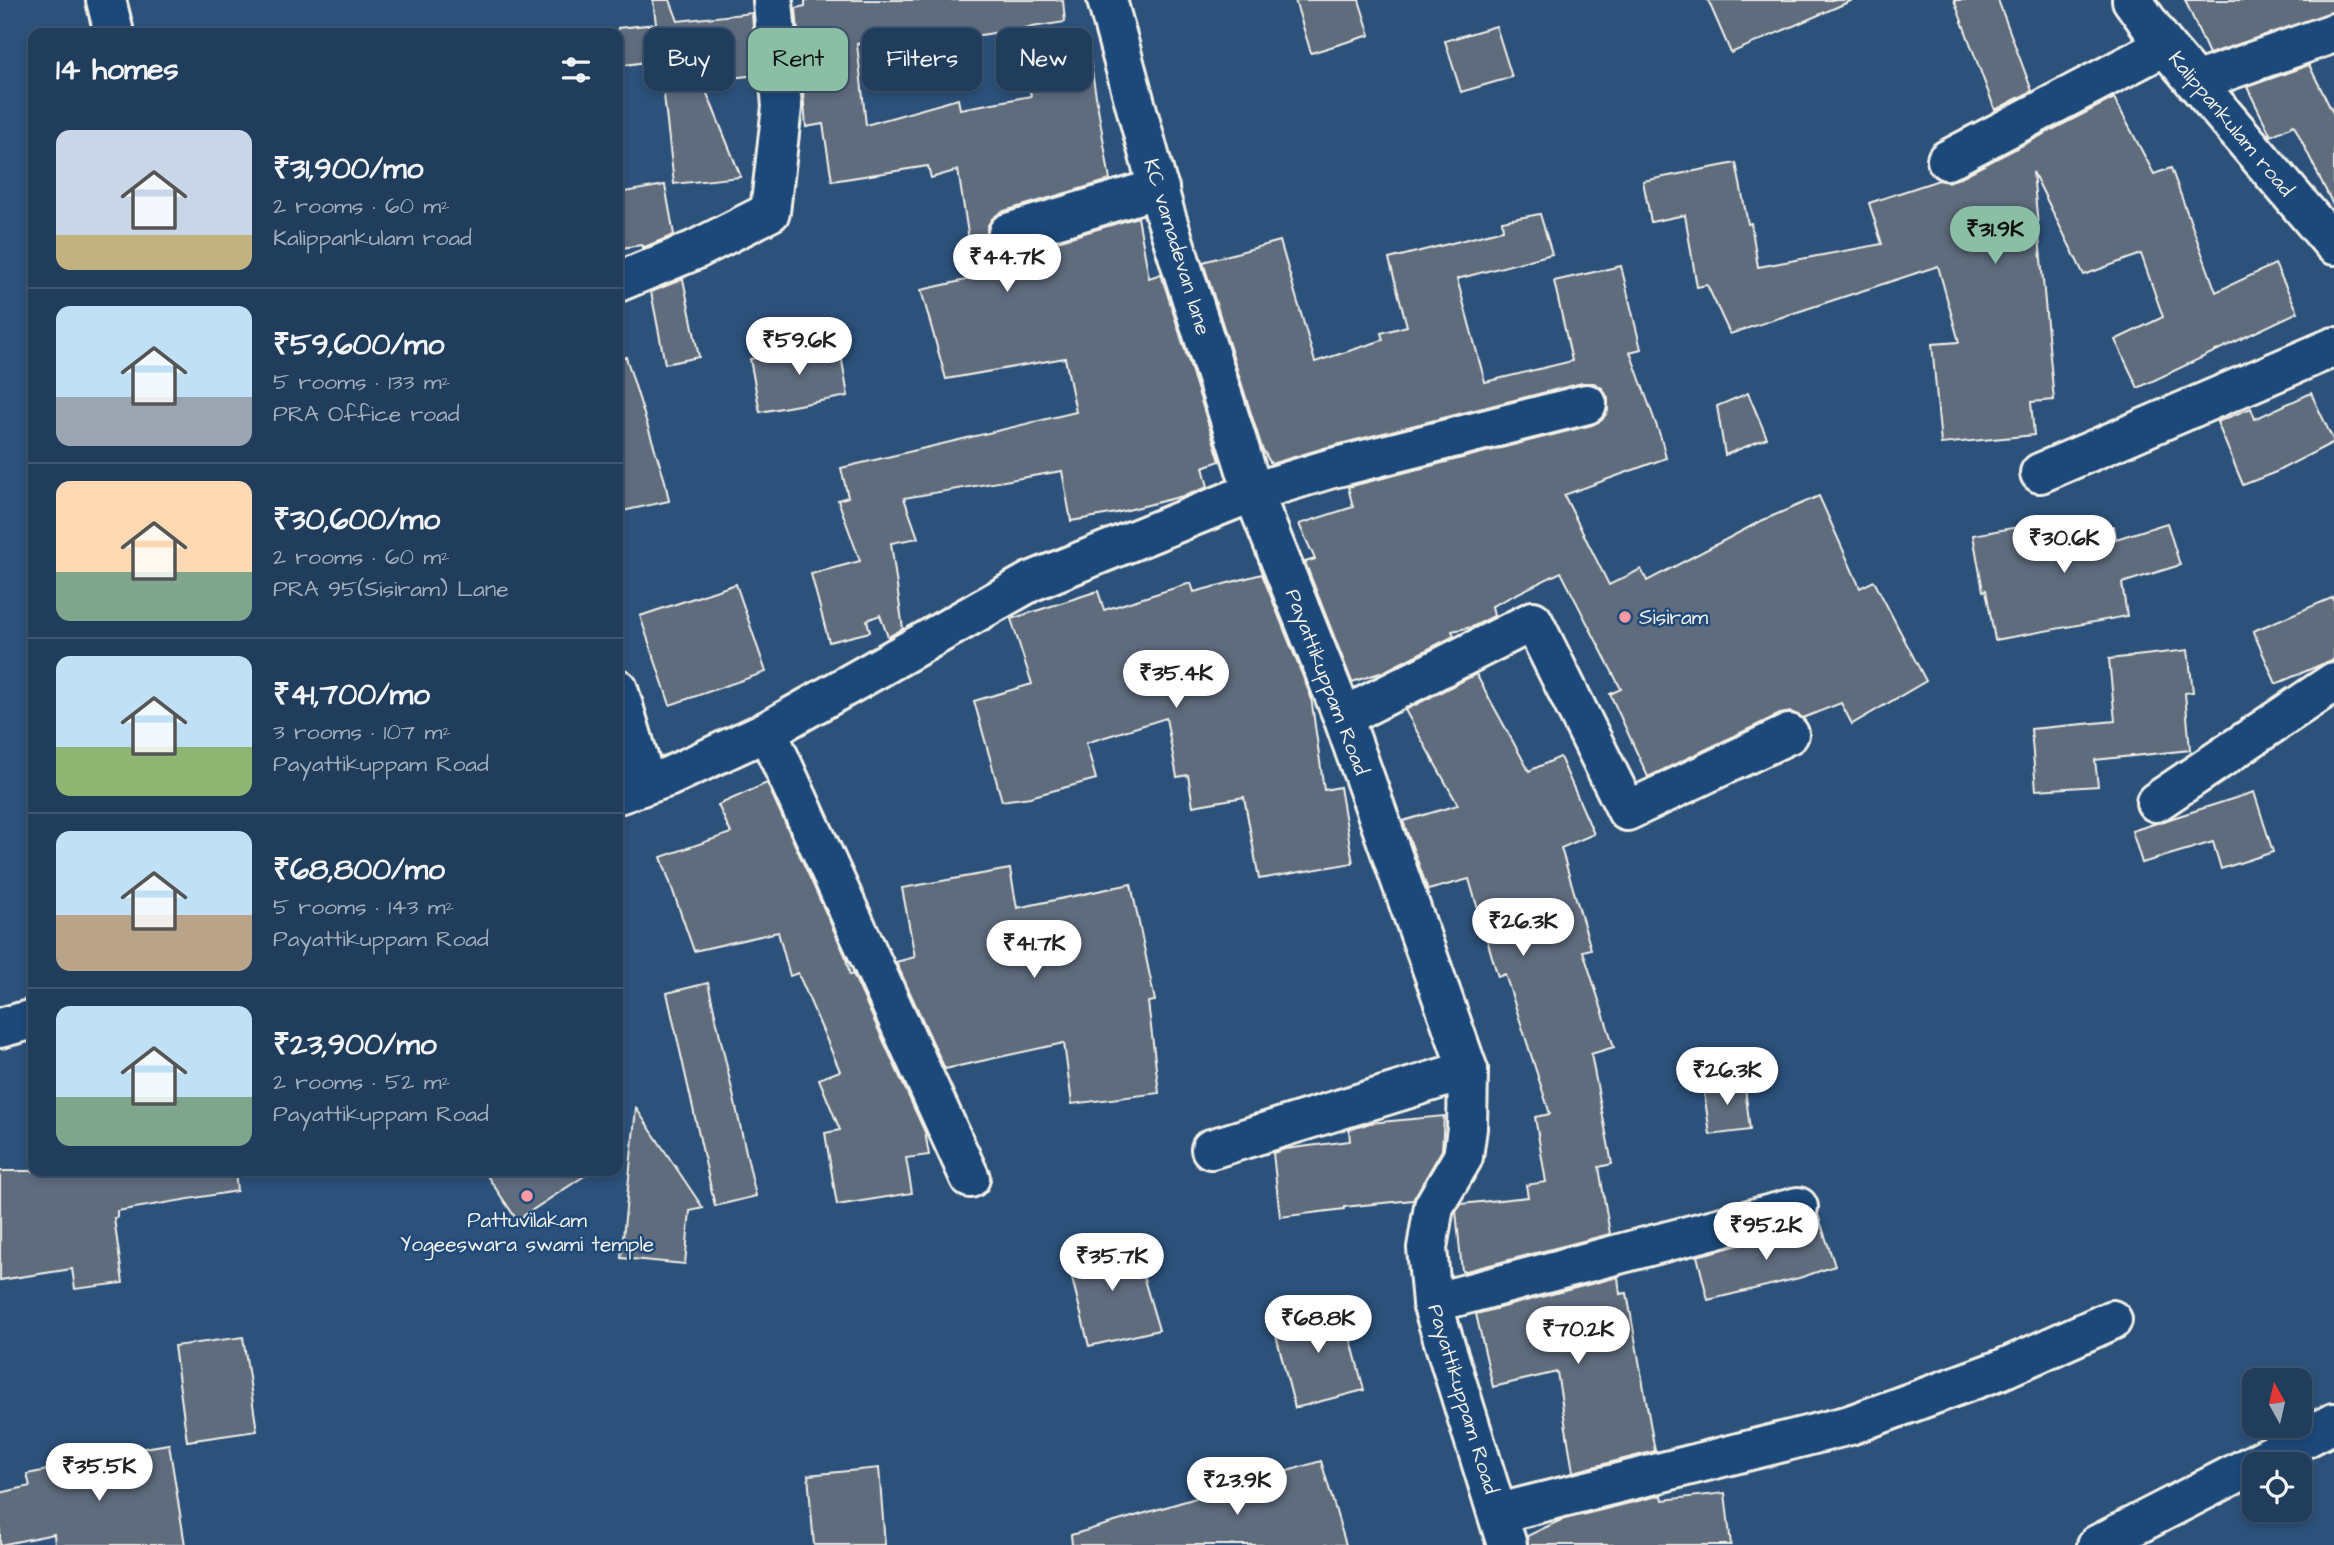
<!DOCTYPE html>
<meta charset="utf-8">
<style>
body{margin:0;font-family:"Architects Daughter",sans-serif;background:#2d4865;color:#f1f3f6;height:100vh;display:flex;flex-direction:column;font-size:26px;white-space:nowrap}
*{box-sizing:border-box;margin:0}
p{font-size:23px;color:#a2aebb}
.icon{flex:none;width:38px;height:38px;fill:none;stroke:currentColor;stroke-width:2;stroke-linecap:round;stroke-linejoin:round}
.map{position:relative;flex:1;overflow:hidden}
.sheet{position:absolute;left:28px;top:28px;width:595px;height:1148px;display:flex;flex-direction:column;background:#213d5c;border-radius:14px;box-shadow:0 4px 10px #0003,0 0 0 2px #3e5672}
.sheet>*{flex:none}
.hud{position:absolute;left:644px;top:28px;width:665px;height:63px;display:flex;gap:14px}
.needle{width:46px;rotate:352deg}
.tools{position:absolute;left:2242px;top:1368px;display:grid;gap:14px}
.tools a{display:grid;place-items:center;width:70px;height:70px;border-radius:14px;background:#213d5c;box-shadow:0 4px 10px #0003,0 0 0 2px #3e5672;font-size:35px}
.price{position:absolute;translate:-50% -60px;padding:0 16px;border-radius:24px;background:#fff;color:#222;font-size:23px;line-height:46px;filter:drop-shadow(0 2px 4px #0008)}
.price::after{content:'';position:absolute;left:50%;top:42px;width:21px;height:16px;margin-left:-10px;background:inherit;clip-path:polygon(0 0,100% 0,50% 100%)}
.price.on{background:#8abfa5;color:#111}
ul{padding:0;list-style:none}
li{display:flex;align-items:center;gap:21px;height:175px;padding:0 28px}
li+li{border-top:2px solid #3e5672}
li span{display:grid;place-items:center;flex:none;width:196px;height:140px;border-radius:14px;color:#555}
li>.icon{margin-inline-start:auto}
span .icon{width:84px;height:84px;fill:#fffc;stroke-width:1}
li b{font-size:30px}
h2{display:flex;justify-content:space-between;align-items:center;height:84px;padding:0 28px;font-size:30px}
.tag{padding:0 24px;border-radius:14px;background:#213d5c;box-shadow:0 4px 10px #0003,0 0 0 2px #3e5672;font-size:24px;line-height:63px}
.tag.on{background:#8abfa5;color:#111}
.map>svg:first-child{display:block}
.building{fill:#5e6c7e;stroke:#f4f1e8;stroke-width:2}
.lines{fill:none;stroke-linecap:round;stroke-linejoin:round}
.minor-casing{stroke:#f4f1e8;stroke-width:44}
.tertiary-casing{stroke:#f4f1e8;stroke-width:44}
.minor{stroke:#1f4a7a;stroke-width:38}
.tertiary{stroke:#1f4a7a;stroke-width:38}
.poi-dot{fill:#ff9aa2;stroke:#1f4a7a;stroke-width:2.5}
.labels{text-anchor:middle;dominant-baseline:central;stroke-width:5;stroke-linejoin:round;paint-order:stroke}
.street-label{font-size:21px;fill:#f4f1e8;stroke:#1f4a7a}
.poi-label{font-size:21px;fill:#f4f1e8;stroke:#1f4a7a;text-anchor:start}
</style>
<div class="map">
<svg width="2334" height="1545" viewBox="0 0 2334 1545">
<rect width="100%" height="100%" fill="#2c517b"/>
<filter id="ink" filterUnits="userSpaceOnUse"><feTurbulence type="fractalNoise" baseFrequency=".0143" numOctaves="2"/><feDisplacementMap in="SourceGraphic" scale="14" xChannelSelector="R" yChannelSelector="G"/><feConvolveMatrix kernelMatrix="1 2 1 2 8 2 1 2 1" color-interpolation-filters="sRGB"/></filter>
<g filter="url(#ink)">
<g class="building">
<path d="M 653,0 L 670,0 L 678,21 L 752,13 L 757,75 L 702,81 L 741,177 L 674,184 L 660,60 L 618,66 L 618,28 L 656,24 Z"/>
<path d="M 805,0 L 1063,0 L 1065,22 L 935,42 L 935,36 L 857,44 L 866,125 L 958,99 L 960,109 L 1031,96 L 1026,71 L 1090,60 L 1110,180 L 1001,212 L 992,219 L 987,227 L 987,240 L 993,248 L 1002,254 L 1014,254 L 1138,217 L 1149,278 L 1161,274 L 1220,461 L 1203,467 L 1208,487 L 1187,495 L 1116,513 L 1071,521 L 1062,471 L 904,498 L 918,538 L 891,543 L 903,629 L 888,637 L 880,615 L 867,620 L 870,632 L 829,642 L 811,574 L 860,561 L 838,500 L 848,497 L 841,468 L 1076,412 L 1065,358 L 946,379 L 921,290 L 975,278 L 958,170 L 931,178 L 928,166 L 832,181 L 823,124 L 806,127 L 796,8 L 805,6 Z"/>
<path d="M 1295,0 L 1359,0 L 1370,35 L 1311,53 Z"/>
<path d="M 1708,0 L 1853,0 L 1731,53 Z"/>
<path d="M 1954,0 L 1998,0 L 2032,91 L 1995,110 Z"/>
<path d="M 2185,0 L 2334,0 L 2334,12 L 2209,54 Z"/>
<path d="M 1496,26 L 1512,77 L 1461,92 L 1445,41 Z"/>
<path d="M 2309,65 L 2334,115 L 2334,207 L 2294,125 L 2271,136 L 2247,87 Z"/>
<path d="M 2114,98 L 2154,174 L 2171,168 L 2216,292 L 2275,264 L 2298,312 L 2138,388 L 2115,340 L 2163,317 L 2141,254 L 2084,275 L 2033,172 L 2054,400 L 2031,402 L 2034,435 L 1941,444 L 1932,344 L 1959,342 L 1938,266 L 1730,334 L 1707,285 L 1697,287 L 1685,215 L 1651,222 L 1643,181 L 1736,163 L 1748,224 L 1751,223 L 1758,267 L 1882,244 L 1869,203 L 1939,180 L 1947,182 L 1957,179 Z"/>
<path d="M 665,185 L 674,235 L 642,248 L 642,245 L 621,248 L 618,226 L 618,193 Z"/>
<path d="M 1540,214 L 1552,254 L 1457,279 L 1485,382 L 1572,361 L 1554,281 L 1621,266 L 1641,349 L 1630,352 L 1661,438 L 1666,458 L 1564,495 L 1609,585 L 1641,569 L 1647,581 L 1761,521 L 1819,496 L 1860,588 L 1874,581 L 1926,681 L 1852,724 L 1841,703 L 1803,718 L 1791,712 L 1780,714 L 1648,777 L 1610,694 L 1621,689 L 1561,572 L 1492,606 L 1494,616 L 1472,627 L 1452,631 L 1454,636 L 1383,672 L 1352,682 L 1305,562 L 1315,559 L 1299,524 L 1353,507 L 1348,487 L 1592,425 L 1602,420 L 1608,411 L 1608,398 L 1602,388 L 1594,383 L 1582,383 L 1324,448 L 1271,464 L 1262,448 L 1203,262 L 1280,241 L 1315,362 L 1383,340 L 1381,333 L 1407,326 L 1389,259 L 1503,230 L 1502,221 Z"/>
<path d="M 683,279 L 699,357 L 665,364 L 651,292 Z"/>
<path d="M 839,343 L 848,396 L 760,412 L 750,359 Z"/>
<path d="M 626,357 L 665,481 L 669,501 L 618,512 L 618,359 Z"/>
<path d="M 1748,393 L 1767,438 L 1725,455 L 1717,406 Z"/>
<path d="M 2311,393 L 2334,442 L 2276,472 L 2243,485 L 2217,422 L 2251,408 L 2255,419 Z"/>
<path d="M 2046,522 L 2048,535 L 2114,526 L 2116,539 L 2167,523 L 2180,565 L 2122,583 L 2127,616 L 1995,640 L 1986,590 L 1983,591 L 1973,535 Z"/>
<path d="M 1262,574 L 1311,697 L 1324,790 L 1340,787 L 1353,863 L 1259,879 L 1244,797 L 1193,806 L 1188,775 L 1177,777 L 1166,718 L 1086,743 L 1096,779 L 1030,797 L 1002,801 L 974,701 L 1032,684 L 1011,619 L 1098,591 L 1104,610 L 1191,583 L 1194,592 Z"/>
<path d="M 736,584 L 766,672 L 670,705 L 640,616 Z"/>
<path d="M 2334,597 L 2334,659 L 2276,684 L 2253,631 Z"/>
<path d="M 2188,650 L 2193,692 L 2185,693 L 2190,750 L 2095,760 L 2098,786 L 2036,790 L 2031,729 L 2115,721 L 2109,659 Z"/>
<path d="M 1476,674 L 1529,771 L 1560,757 L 1594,834 L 1561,848 L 1591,949 L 1583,951 L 1614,1047 L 1591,1054 L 1612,1164 L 1599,1167 L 1610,1234 L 1466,1271 L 1462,1271 L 1456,1211 L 1461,1204 L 1528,1197 L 1526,1185 L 1546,1182 L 1535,1117 L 1550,1114 L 1505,974 L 1498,977 L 1469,879 L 1428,890 L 1403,821 L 1458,805 L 1405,710 Z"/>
<path d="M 767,783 L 845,955 L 850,975 L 853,974 L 925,1132 L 929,1155 L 906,1158 L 912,1193 L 837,1205 L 825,1133 L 840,1130 L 819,1079 L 840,1071 L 798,973 L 790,976 L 778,932 L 694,951 L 661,857 L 731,833 L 718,805 Z"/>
<path d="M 2254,792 L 2273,852 L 2221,869 L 2213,842 L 2142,863 L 2132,831 Z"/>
<path d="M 1010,869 L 1017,908 L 1131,884 L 1155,1001 L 1148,1002 L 1159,1093 L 1072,1104 L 1064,1043 L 945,1069 L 896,962 L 915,957 L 902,888 Z"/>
<path d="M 708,983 L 756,1196 L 715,1206 L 667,993 Z"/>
<path d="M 1744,1079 L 1750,1130 L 1710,1135 L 1703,1085 Z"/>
<path d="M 636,1108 L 703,1208 L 690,1211 L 685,1264 L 621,1258 Z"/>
<path d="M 1444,1116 L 1442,1150 L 1413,1200 L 1344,1207 L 1344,1209 L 1280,1217 L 1273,1153 L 1285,1149 L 1350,1141 L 1349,1130 L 1370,1123 Z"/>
<path d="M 0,1171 L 235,1171 L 237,1191 L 117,1211 L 117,1218 L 114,1218 L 123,1283 L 75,1289 L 72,1269 L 0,1280 Z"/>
<path d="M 484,1171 L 592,1171 L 517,1220 Z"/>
<path d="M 1818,1215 L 1835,1266 L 1799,1278 L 1708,1300 L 1697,1256 L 1804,1228 L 1813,1223 Z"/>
<path d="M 1132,1239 L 1159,1330 L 1089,1346 L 1066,1254 Z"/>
<path d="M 1618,1277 L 1620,1294 L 1627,1293 L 1655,1451 L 1573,1472 L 1557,1372 L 1493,1387 L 1476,1314 Z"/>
<path d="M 1341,1302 L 1364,1390 L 1295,1408 L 1272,1320 Z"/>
<path d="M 243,1337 L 257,1431 L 187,1441 L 174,1346 Z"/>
<path d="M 169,1444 L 185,1545 L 55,1545 L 54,1534 L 0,1545 L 0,1493 L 30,1486 L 27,1474 L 114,1457 L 113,1453 Z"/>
<path d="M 1321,1461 L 1346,1545 L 1072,1545 L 1071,1535 Z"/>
<path d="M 879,1468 L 885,1545 L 814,1545 L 808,1475 Z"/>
<path d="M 1725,1493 L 1731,1545 L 1528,1545 L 1527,1536 L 1561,1520 L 1662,1495 L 1663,1500 Z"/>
</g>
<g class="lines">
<defs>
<g id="minor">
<path d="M 106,0 L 114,33"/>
<path d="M 1107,0 L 1165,214 L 1253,492 L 1329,469 L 1587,404"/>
<path d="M 2195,82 L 2334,33"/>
<path d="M 1947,160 L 2165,46"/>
<path d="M 1008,233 L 1159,188"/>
<path d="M 618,282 L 695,250 L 770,212 L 782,107 L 773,1"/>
<path d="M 2040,473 L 2334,347"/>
<path d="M 618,689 L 646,784"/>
<path d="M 1343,717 L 1533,621 L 1627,811 L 1789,734"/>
<path d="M 767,731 L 970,1178"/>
<path d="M 618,794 L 668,777 L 767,731 L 1030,582 L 1253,492 L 1343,717 L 1468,1070 L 1467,1128 L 1463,1157 L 1434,1206 L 1427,1248 L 1432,1303 L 1507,1545"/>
<path d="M 2156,802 L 2334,682"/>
<path d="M 0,1028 L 33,1019"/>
<path d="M 1211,1149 L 1468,1070"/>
<path d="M 1432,1303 L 1798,1207"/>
<path d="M 1499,1513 L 1850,1425 L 2000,1370 L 2112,1320"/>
<path d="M 2097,1545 L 2334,1423"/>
</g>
<path id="tertiary" d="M 2132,0 L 2165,46 L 2334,245"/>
</defs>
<use href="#minor" class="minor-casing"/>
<use href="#tertiary" class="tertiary-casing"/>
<use href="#minor" class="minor"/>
<use href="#tertiary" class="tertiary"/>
</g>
</g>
<g class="poi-dot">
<circle cx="1625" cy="617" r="7"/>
<circle cx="527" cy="1196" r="7"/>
</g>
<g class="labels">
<g class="street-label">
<text transform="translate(2231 124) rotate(50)">Kalippankulam road</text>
<text transform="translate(1177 247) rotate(73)">KC vamadevan lane</text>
<text transform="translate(1327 682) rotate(69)">Payattikuppam Road</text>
<text transform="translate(1463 1399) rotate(73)">Payattikuppam Road</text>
</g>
<g class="poi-label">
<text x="1639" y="617">Sisiram</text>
<text x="527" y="1220" text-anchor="middle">Pattuvilakam<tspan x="527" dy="24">Yogeeswara swami temple</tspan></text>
</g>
</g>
</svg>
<div class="tools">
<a><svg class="needle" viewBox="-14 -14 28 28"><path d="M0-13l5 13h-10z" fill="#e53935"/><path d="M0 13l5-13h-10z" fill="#a2aebb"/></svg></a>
<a><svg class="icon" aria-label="locate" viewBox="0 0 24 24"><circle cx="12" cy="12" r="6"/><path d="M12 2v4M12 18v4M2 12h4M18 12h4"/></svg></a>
</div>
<b class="price on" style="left:1995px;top:266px">₹31.9K</b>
<b class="price" style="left:1007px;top:294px">₹44.7K</b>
<b class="price" style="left:799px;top:377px">₹59.6K</b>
<b class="price" style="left:2064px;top:575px">₹30.6K</b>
<b class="price" style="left:1176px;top:710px">₹35.4K</b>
<b class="price" style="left:1523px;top:958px">₹26.3K</b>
<b class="price" style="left:1034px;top:980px">₹41.7K</b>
<b class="price" style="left:1727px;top:1107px">₹26.3K</b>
<b class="price" style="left:1766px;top:1262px">₹95.2K</b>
<b class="price" style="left:1112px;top:1293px">₹35.7K</b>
<b class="price" style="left:1318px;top:1355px">₹68.8K</b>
<b class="price" style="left:1578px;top:1366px">₹70.2K</b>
<b class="price" style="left:99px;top:1503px">₹35.5K</b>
<b class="price" style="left:1237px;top:1517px">₹23.9K</b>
<div class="hud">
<a class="tag">Buy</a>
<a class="tag on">Rent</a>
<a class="tag">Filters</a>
<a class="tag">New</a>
</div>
<section class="sheet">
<h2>14 homes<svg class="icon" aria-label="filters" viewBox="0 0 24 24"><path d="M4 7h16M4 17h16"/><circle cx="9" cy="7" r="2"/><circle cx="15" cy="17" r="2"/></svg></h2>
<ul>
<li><span style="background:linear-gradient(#c9d6e8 75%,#c2b280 0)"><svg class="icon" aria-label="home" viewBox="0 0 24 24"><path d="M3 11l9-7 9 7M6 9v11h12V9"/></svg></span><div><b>₹31,900/mo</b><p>2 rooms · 60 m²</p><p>Kalippankulam road</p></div></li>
<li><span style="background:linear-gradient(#bfe0f5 65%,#9aa5b1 0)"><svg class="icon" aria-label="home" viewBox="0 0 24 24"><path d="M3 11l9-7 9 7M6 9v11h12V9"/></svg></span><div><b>₹59,600/mo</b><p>5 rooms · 133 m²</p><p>PRA Office road</p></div></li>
<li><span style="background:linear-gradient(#ffd9b3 65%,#7fa58c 0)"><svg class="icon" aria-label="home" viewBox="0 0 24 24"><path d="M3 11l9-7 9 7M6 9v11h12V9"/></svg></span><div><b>₹30,600/mo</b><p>2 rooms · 60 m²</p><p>PRA 95(Sisiram) Lane</p></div></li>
<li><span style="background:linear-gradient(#bfe0f5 65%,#8fb573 0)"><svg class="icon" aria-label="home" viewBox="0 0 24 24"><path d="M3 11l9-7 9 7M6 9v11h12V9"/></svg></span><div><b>₹41,700/mo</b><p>3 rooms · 107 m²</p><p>Payattikuppam Road</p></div></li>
<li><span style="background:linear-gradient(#bfe0f5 60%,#b9a48a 0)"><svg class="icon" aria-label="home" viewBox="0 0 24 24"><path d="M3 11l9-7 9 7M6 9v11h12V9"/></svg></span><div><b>₹68,800/mo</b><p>5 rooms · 143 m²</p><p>Payattikuppam Road</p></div></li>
<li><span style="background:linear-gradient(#bfe0f5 65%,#7fa58c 0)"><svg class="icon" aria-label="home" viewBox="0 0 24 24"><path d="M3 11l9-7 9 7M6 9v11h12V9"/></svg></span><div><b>₹23,900/mo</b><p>2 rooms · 52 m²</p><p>Payattikuppam Road</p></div></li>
</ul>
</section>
</div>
